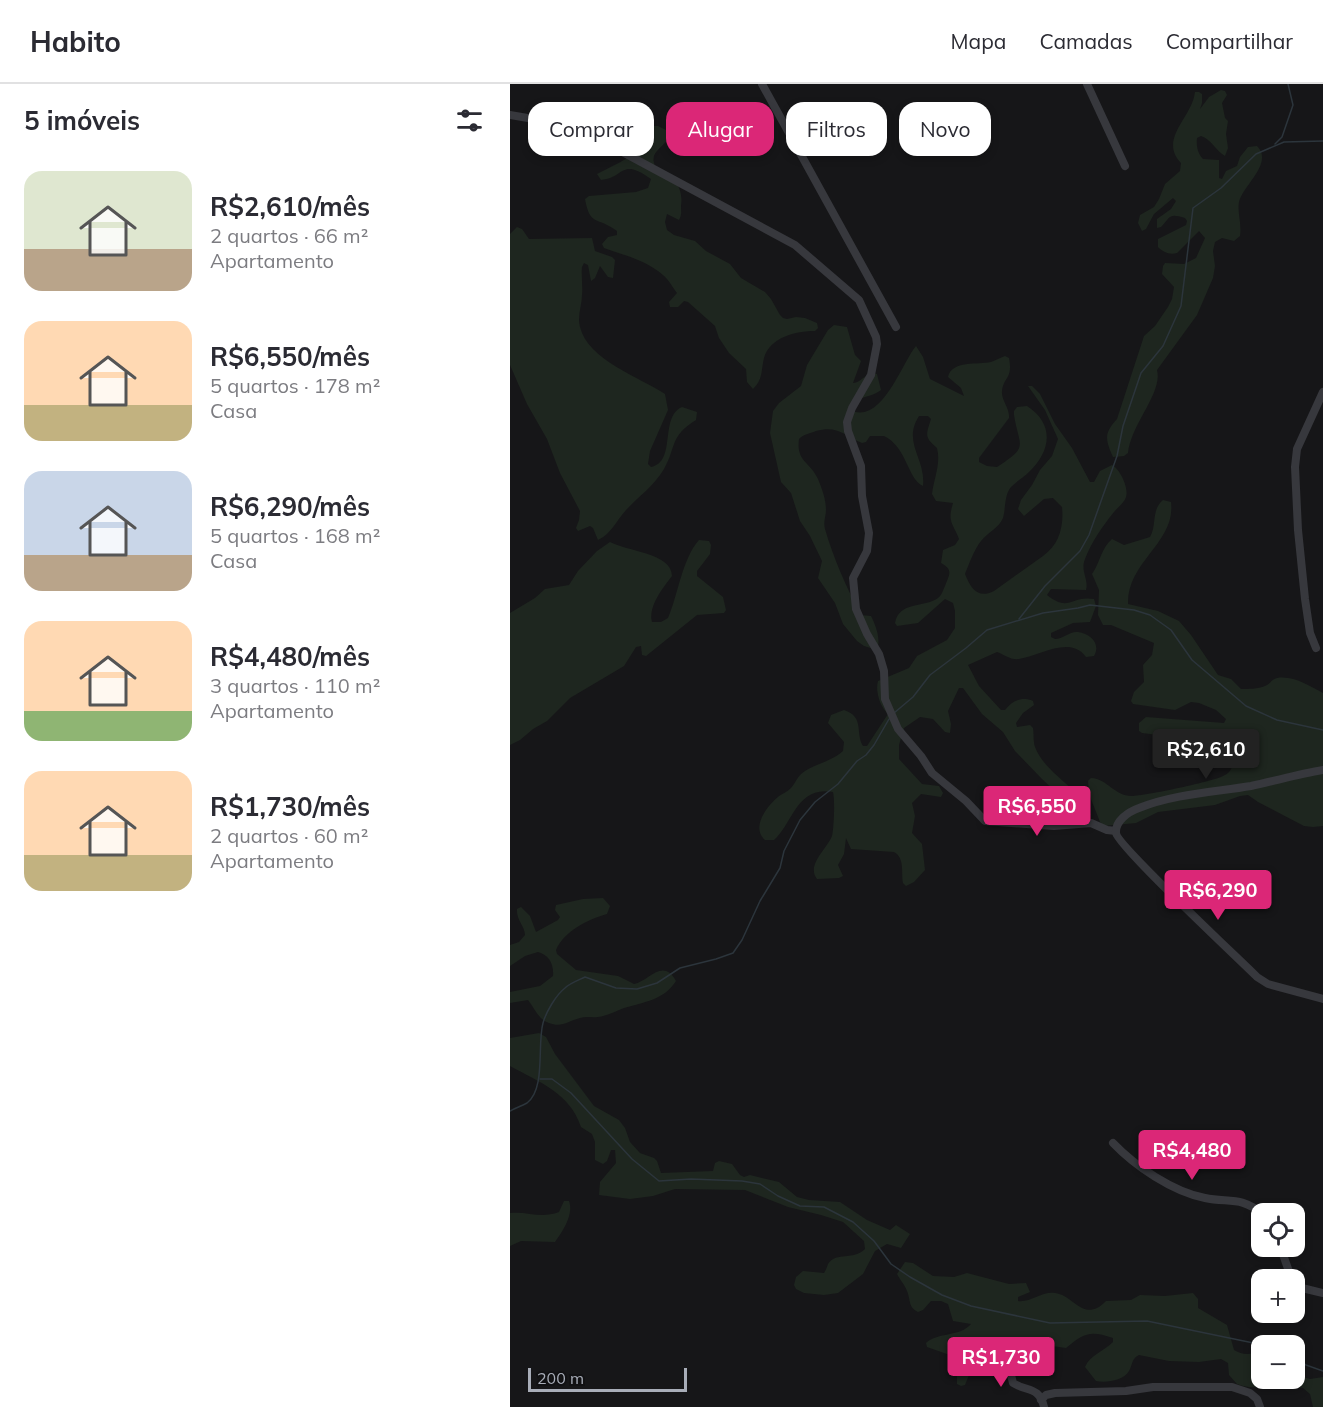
<!DOCTYPE html>
<html lang="pt">
<meta charset="utf-8">
<style>
body{margin:0;font-family:Mulish,sans-serif;background:#f7f7f7;color:#2b2b33;height:100vh;display:flex;flex-direction:column;font-size:22px;white-space:nowrap}
*{box-sizing:border-box;margin:0}
p{font-size:20px;color:#7c7c81}
.icon{flex:none;width:33px;height:33px;fill:none;stroke:currentColor;stroke-width:2;stroke-linecap:round;stroke-linejoin:round}
.map{position:relative;flex:1;overflow:hidden}
.drawer{display:flex;flex-direction:column;background:#fff;width:510px}
.drawer>*{flex:none}
.guide{position:absolute;left:18px;top:18px;width:570px;height:54px;display:flex;gap:12px}
.controls{position:absolute;left:741px;top:1119px;display:grid;gap:12px}
.controls a{display:grid;place-items:center;width:54px;height:54px;border-radius:12px;background:#fff;box-shadow:0 3px 9px #0003;font-size:30px}
.scale{position:absolute;left:18px;bottom:15px;width:159px;box-sizing:border-box;padding-left:6px;border:3px solid #a8adb8;border-top:0;font-size:16px;line-height:21px;white-space:nowrap;color:#a8adb8;-webkit-text-stroke:4px #111113;paint-order:stroke}
.price{position:absolute;translate:-50% -51px;padding:0 14px;border-radius:6px;background:#db2777;color:#fff;font-size:20px;line-height:39px;filter:drop-shadow(0 2px 3px #0008)}
.price::after{content:'';position:absolute;left:50%;top:36px;width:18px;height:14px;margin-left:-9px;background:inherit;clip-path:polygon(0 0,100% 0,50% 100%)}
.price.selected{background:#222;color:#fff}
ul{padding:0;list-style:none}
li{display:flex;align-items:center;gap:18px;height:150px;padding:0 24px}
li span{display:grid;place-items:center;flex:none;width:168px;height:120px;border-radius:18px;color:#555}
li>.icon{margin-inline-start:auto}
span .icon{width:72px;height:72px;fill:#fffc;stroke-width:1}
li b{font-size:26px}
h2{display:flex;justify-content:space-between;align-items:center;height:72px;padding:0 24px;font-size:26px}
.pill{padding:0 21px;border-radius:18px;background:#fff;box-shadow:0 3px 9px #0003;font-size:21px;line-height:54px}
.pill.selected{background:#db2777;color:#fff}
header{display:flex;align-items:center;gap:36px;box-sizing:border-box;height:84px;padding:0 30px;background:#fff;border-bottom:2px solid #e1e1e2}
header strong{font-size:28px}
nav{display:flex;gap:33px;margin-inline-start:auto;font-size:21px}
main{display:flex;flex:1;min-height:0}
.map>svg:first-child{display:block}
.green{fill:#1e261f}
.lines{fill:none;stroke-linecap:round;stroke-linejoin:round}
.stream{stroke:#2c353c;stroke-width:1.5}
.minor{stroke:#37383d;stroke-width:8}
</style>
<header>
<strong>Habito</strong>
<nav><a>Mapa</a><a>Camadas</a><a>Compartilhar</a></nav>
</header>
<main>
<section class="drawer">
<h2>5 imóveis<svg class="icon" aria-label="filters" viewBox="0 0 24 24"><path d="M4 7h16M4 17h16"/><circle cx="9" cy="7" r="2"/><circle cx="15" cy="17" r="2"/></svg></h2>
<ul>
<li><span style="background:linear-gradient(#dfe7d0 65%,#b9a48a 0)"><svg class="icon" aria-label="home" viewBox="0 0 24 24"><path d="M3 11l9-7 9 7M6 9v11h12V9"/></svg></span><div><b>R$2,610/mês</b><p>2 quartos · 66 m²</p><p>Apartamento</p></div></li>
<li><span style="background:linear-gradient(#ffd9b3 70%,#c2b280 0)"><svg class="icon" aria-label="home" viewBox="0 0 24 24"><path d="M3 11l9-7 9 7M6 9v11h12V9"/></svg></span><div><b>R$6,550/mês</b><p>5 quartos · 178 m²</p><p>Casa</p></div></li>
<li><span style="background:linear-gradient(#c9d6e8 70%,#b9a48a 0)"><svg class="icon" aria-label="home" viewBox="0 0 24 24"><path d="M3 11l9-7 9 7M6 9v11h12V9"/></svg></span><div><b>R$6,290/mês</b><p>5 quartos · 168 m²</p><p>Casa</p></div></li>
<li><span style="background:linear-gradient(#ffd9b3 75%,#8fb573 0)"><svg class="icon" aria-label="home" viewBox="0 0 24 24"><path d="M3 11l9-7 9 7M6 9v11h12V9"/></svg></span><div><b>R$4,480/mês</b><p>3 quartos · 110 m²</p><p>Apartamento</p></div></li>
<li><span style="background:linear-gradient(#ffd9b3 70%,#c2b280 0)"><svg class="icon" aria-label="home" viewBox="0 0 24 24"><path d="M3 11l9-7 9 7M6 9v11h12V9"/></svg></span><div><b>R$1,730/mês</b><p>2 quartos · 60 m²</p><p>Apartamento</p></div></li>
</ul>
</section>
<div class="map">
<svg width="813" height="1323" viewBox="0 0 813 1323">
<rect width="100%" height="100%" fill="#161618"/>
<g class="green">
<path d="M 711,6 L 715,7 L 717,11 L 712,19 L 715,34 L 718,37 L 716,50 L 718,64 L 715,72 C 706,67 701,55 691,52 L 687,54 C 686,62 688,70 693,75 L 709,76 L 709,94 L 712,95 L 716,87 L 727,82 L 730,73 L 738,63 L 747,62 C 764,79 733,101 729,118 C 727,127 732,141 730,152 L 724,157 L 712,154 L 705,158 L 703,167 L 705,182 L 703,194 L 687,231 L 647,286 C 653,309 621,340 618,369 L 614,372 L 603,373 C 595,355 594,349 607,335 L 634,252 L 645,242 L 658,223 L 662,215 L 664,203 L 652,190 L 653,182 L 655,179 L 674,180 L 686,174 L 695,154 L 689,147 L 667,169 C 659,171 653,168 648,163 L 648,155 L 676,141 L 677,137 L 675,134 C 659,129 661,132 651,143 L 647,144 L 647,135 L 661,125 L 666,117 L 663,114 L 644,130 L 636,145 L 632,147 L 628,139 L 630,131 L 644,123 L 649,115 L 655,100 L 670,87 L 671,79 C 648,55 682,34 685,8 L 689,8 L 692,10 L 692,19 L 690,25 L 699,13 Z"/>
<path d="M 139,42 L 148,42 L 156,46 L 158,54 C 153,65 139,67 145,82 C 161,94 174,99 171,122 C 171,128 172,131 169,136 L 157,130 L 155,138 L 157,146 L 164,151 L 185,157 L 196,167 L 220,180 L 231,194 L 255,208 L 261,215 L 270,231 L 273,234 L 277,235 L 286,233 L 295,234 L 307,239 L 308,244 L 305,247 C 286,247 260,253 254,274 C 251,286 253,296 243,305 L 237,298 L 236,285 L 219,269 L 209,254 L 205,242 L 178,218 L 174,217 L 168,223 L 160,223 L 159,218 L 167,209 C 163,204 159,196 153,191 C 136,176 113,171 94,164 L 92,160 L 98,153 L 107,151 L 107,147 C 87,132 80,143 75,115 L 79,112 L 126,108 L 138,104 L 141,95 C 110,73 115,94 91,96 L 87,90 C 100,83 127,72 133,59 C 121,57 117,70 102,70 L 99,67 C 106,50 124,49 139,42 Z"/>
<path d="M 7,143 L 12,145 L 19,155 L 82,154 L 85,167 L 102,173 L 105,176 L 103,194 L 98,193 L 90,182 L 85,194 L 81,197 L 78,181 L 74,179 L 72,183 C 71,192 73,202 72,211 C 72,221 67,232 70,243 C 78,276 129,293 155,310 L 158,326 L 140,367 L 138,380 L 141,383 C 167,378 149,333 172,323 L 187,328 L 186,336 C 159,353 167,362 154,385 C 144,402 129,412 116,426 C 106,437 102,449 88,456 L 83,444 L 80,442 L 68,447 L 66,444 L 69,436 L 70,427 L 50,389 L 37,355 L 17,320 L 0,281 L 0,150 Z"/>
<path d="M 324,241 L 337,243 L 345,271 L 351,277 L 343,299 C 353,298 357,286 367,290 L 371,306 C 360,315 342,312 338,325 C 371,344 391,280 406,262 L 413,273 L 420,295 L 454,312 L 451,304 L 438,293 C 442,276 468,281 481,278 C 486,276 490,274 495,272 L 499,274 C 503,295 494,292 492,307 C 491,316 500,324 499,334 L 469,374 L 469,378 L 477,382 L 487,383 C 520,362 509,363 504,331 L 504,327 L 507,323 L 517,322 C 545,340 541,367 519,388 C 514,393 507,397 501,403 C 494,412 496,423 493,434 C 489,444 477,449 471,457 C 464,466 459,480 455,490 C 461,505 468,515 484,507 L 533,472 C 549,461 554,443 552,423 L 543,414 L 534,415 L 514,432 L 508,425 L 511,416 L 522,401 L 530,386 L 542,372 L 548,355 L 535,326 L 518,302 L 522,302 L 530,310 L 545,340 L 562,364 L 580,398 L 584,398 L 590,387 L 602,381 C 610,385 619,404 616,413 C 614,419 608,423 604,428 C 592,443 582,457 575,475 C 570,487 579,495 576,506 L 541,505 L 537,511 C 560,529 560,511 584,515 L 586,522 L 580,538 L 563,539 L 541,549 L 541,553 L 545,555 C 553,555 560,547 568,548 C 581,550 591,560 584,572 L 576,573 C 560,551 530,572 509,575 C 500,576 495,571 487,568 L 458,581 L 469,602 L 491,626 L 495,626 C 502,617 512,612 523,617 L 524,621 L 513,629 L 506,639 L 507,643 L 520,641 L 523,644 C 524,650 523,657 525,663 C 535,690 573,706 581,731 L 577,732 L 565,726 L 532,695 L 505,667 L 493,648 L 472,630 L 453,604 L 449,604 L 438,627 L 441,640 L 440,649 L 435,648 L 423,635 L 410,633 L 394,644 L 389,661 L 389,675 L 412,700 L 429,702 L 433,709 L 431,713 L 411,710 L 402,719 L 405,732 L 402,749 L 412,760 L 415,786 L 404,798 L 396,802 L 393,799 C 391,788 395,774 384,768 L 341,765 L 336,754 L 334,770 L 328,781 L 333,792 L 329,794 L 307,795 C 296,781 317,765 322,752 C 324,743 325,716 323,708 C 287,701 283,739 264,756 L 255,756 C 240,743 258,721 269,712 C 272,710 277,708 281,704 C 286,698 288,691 295,687 C 308,679 322,677 333,667 L 334,658 L 318,639 L 321,631 L 334,626 C 355,633 345,649 353,662 L 357,662 L 378,630 C 370,623 365,607 368,597 L 399,584 L 407,572 L 437,556 L 445,544 L 445,527 L 443,519 L 435,515 L 408,539 L 387,542 L 385,539 C 389,517 414,524 428,514 C 432,511 433,506 435,502 C 439,491 444,486 431,479 L 433,466 L 445,461 L 449,455 C 443,439 437,439 443,419 L 426,417 L 422,410 C 424,394 431,380 427,364 C 414,353 416,351 421,335 L 418,332 L 409,332 C 392,359 416,374 413,402 C 398,396 397,363 374,352 L 360,352 L 356,358 L 352,359 C 334,351 327,341 306,347 C 299,350 294,350 289,355 C 286,378 300,377 308,395 C 312,405 316,415 316,426 C 316,432 313,438 315,445 C 323,473 337,505 351,531 L 361,532 C 366,542 371,555 367,566 L 354,562 L 347,557 L 333,540 L 325,519 L 308,494 L 312,477 L 300,452 L 290,437 L 281,409 L 271,398 L 260,349 L 263,327 L 269,319 L 291,302 L 297,281 L 318,246 Z"/>
<path d="M 653,416 L 661,418 C 666,459 617,477 618,520 L 648,527 L 669,537 L 681,551 L 708,591 L 721,595 L 731,605 C 738,605 748,605 755,602 C 760,600 762,595 767,594 C 783,591 800,602 813,609 L 813,742 L 803,743 L 794,742 L 748,718 L 738,711 L 730,712 L 705,721 L 648,728 L 626,739 L 593,742 L 590,738 L 579,710 L 578,697 L 581,694 C 598,695 604,712 622,712 C 634,712 706,697 715,691 C 721,688 723,682 723,675 C 722,667 715,662 708,659 C 695,652 683,653 668,653 C 657,654 644,650 632,649 L 629,647 L 629,639 L 636,633 L 714,639 L 716,635 L 706,626 L 689,619 L 681,618 L 665,626 L 623,620 L 621,617 L 624,608 L 634,598 L 633,581 L 642,571 L 644,559 L 601,541 L 593,541 L 588,531 L 589,506 L 582,490 C 590,479 591,464 602,455 L 614,461 L 640,453 C 647,441 641,426 653,416 Z"/>
<path d="M 189,456 L 199,457 L 201,461 L 200,470 L 187,487 L 187,492 L 213,513 L 216,526 L 214,529 L 187,531 L 136,572 L 132,571 L 131,562 L 126,563 L 114,582 L 60,614 L 37,637 L 23,645 L 10,656 L 0,661 L 0,529 L 25,514 L 35,505 L 59,501 L 68,487 L 87,467 L 100,458 C 116,467 162,469 162,492 C 153,504 138,522 142,538 L 151,538 L 158,534 C 168,511 172,475 189,456 Z"/>
<path d="M 93,814 L 100,822 L 97,830 C 79,835 54,847 46,866 L 47,870 L 66,886 L 108,892 L 124,900 C 139,897 153,873 166,897 C 154,916 134,918 114,924 C 106,927 97,932 88,933 C 82,934 76,932 70,934 C 58,937 52,944 39,939 C 28,935 25,925 18,916 L 0,919 L 0,908 L 30,902 L 43,892 C 44,880 39,871 28,868 L 15,872 L 0,882 L 0,861 L 9,858 L 15,851 C 15,842 6,836 7,825 L 11,823 L 20,832 L 26,848 L 48,836 L 50,833 L 45,826 L 46,821 L 73,815 Z"/>
<path d="M 29,949 L 36,953 L 45,970 L 84,1022 L 109,1036 L 115,1044 L 120,1058 L 130,1069 L 144,1074 L 147,1077 L 151,1089 L 203,1087 L 205,1079 L 209,1077 L 222,1080 L 230,1091 L 234,1093 L 240,1091 L 269,1098 L 287,1113 L 299,1116 L 330,1118 L 357,1136 L 380,1146 L 386,1141 L 400,1150 L 391,1164 L 377,1160 L 365,1167 L 353,1190 L 328,1209 L 314,1211 L 294,1209 L 286,1205 L 284,1201 L 286,1193 L 293,1187 L 314,1189 C 316,1186 317,1183 318,1180 C 327,1167 343,1177 355,1165 L 354,1157 L 333,1138 L 311,1131 L 278,1123 L 235,1106 L 165,1105 L 143,1112 L 120,1115 L 89,1111 L 90,1098 L 106,1079 L 105,1066 L 101,1066 L 97,1077 L 93,1080 L 85,1076 L 85,1058 L 82,1050 L 71,1043 C 60,1009 29,998 0,982 L 0,954 Z"/>
<path d="M 54,1117 L 59,1117 C 64,1130 53,1147 45,1158 L 11,1157 L 0,1162 L 0,1129 C 18,1127 30,1135 49,1128 Z"/>
<path d="M 395,1178 L 403,1179 L 423,1192 L 444,1193 L 457,1189 L 499,1200 L 516,1199 L 520,1208 L 508,1213 L 508,1217 C 520,1219 532,1207 545,1209 C 564,1211 574,1240 596,1217 L 621,1216 L 630,1211 L 655,1212 L 683,1209 L 688,1215 L 688,1224 L 717,1241 L 724,1266 C 734,1272 742,1271 751,1265 L 752,1294 L 784,1294 L 785,1270 L 792,1279 L 789,1288 L 790,1292 L 800,1295 L 813,1293 L 813,1323 L 803,1323 L 800,1310 L 793,1304 C 785,1303 776,1302 768,1302 C 754,1302 741,1306 727,1300 L 719,1291 L 718,1279 L 711,1275 L 689,1278 L 659,1277 L 629,1271 C 621,1275 623,1280 619,1287 C 613,1297 596,1299 586,1297 L 575,1283 C 580,1271 594,1267 603,1258 L 603,1254 C 580,1246 574,1249 556,1264 L 542,1262 L 532,1256 L 512,1261 L 479,1255 L 470,1264 L 455,1301 L 451,1302 L 447,1300 L 447,1287 L 451,1279 L 451,1275 L 417,1263 L 416,1259 C 428,1248 450,1253 461,1240 L 443,1237 L 438,1220 L 431,1217 L 421,1217 L 413,1226 L 408,1228 C 398,1223 401,1217 397,1207 C 395,1201 390,1196 387,1190 Z"/>
</g>
<g class="lines">
<g class="stream">
<path d="M 765,60 L 772,53 L 783,21 L 778,0"/>
<path d="M 509,535 L 535,502 L 570,467 L 579,451 L 607,372 L 613,342 L 631,289 L 653,262 L 671,222 L 683,124 L 711,104 L 746,70 L 774,58 L 813,57"/>
<path d="M 384,629 L 403,613 L 420,591 L 456,564 L 477,546 L 533,529 L 568,524 L 580,521 L 624,526 L 640,531 L 661,546 L 682,576 L 736,622 L 767,636 L 813,646"/>
<path d="M 30,995 L 42,995 L 61,1009 L 122,1075 L 149,1097 L 181,1095 L 232,1097 L 250,1100 L 268,1112 L 290,1122 L 314,1123 L 343,1138 L 364,1157 L 381,1180 L 400,1193 L 432,1211 L 461,1222 L 540,1239 L 637,1237 L 758,1262"/>
<path d="M 0,1027 C 5,1024 12,1022 17,1019 C 36,1005 27,960 33,939 C 36,928 46,911 55,904 C 60,899 69,896 75,893 L 106,904 L 127,905 L 147,899 L 170,884 L 206,875 L 223,869 L 232,856 L 250,817 L 270,784 L 274,767 L 290,736 L 305,718 L 328,700 L 347,677 L 356,671 L 364,661 L 379,635"/>
<path d="M 784,1274 L 796,1281 L 813,1287"/>
</g>
<g class="minor">
<path d="M 252,0 L 386,243"/>
<path d="M 577,0 L 615,82"/>
<path d="M 0,31 L 64,42 L 285,161 L 349,216 L 366,253 L 367,260 L 361,291 L 342,324 L 337,338 L 338,347 L 351,382 L 352,412 L 359,449 L 357,467 L 343,494 L 346,525 L 357,550 L 369,570 L 374,587 L 375,615 L 388,645 L 411,672 L 422,689 L 456,717 L 475,737 L 544,742 L 581,739 L 597,746 L 606,747"/>
<path d="M 806,564 L 800,549 L 795,515 L 788,446 L 785,383 L 787,365 L 813,308"/>
<path d="M 813,686 C 789,690 765,697 741,702 C 705,708 664,710 629,724 C 618,728 605,737 606,749 C 607,761 729,875 747,893 L 758,900 L 813,915"/>
<path d="M 603,1059 C 625,1082 663,1108 695,1114 C 718,1119 732,1112 752,1130"/>
<path d="M 770,1162 L 782,1196"/>
<path d="M 784,1199 L 792,1204 L 813,1209"/>
<path d="M 509,1283 L 501,1291 L 503,1299 C 517,1308 529,1302 534,1323"/>
<path d="M 531,1316 L 536,1311 L 545,1309 L 616,1307 L 643,1303 L 722,1303 L 740,1309 L 747,1315 L 750,1323"/>
</g>
</g>
</svg>
<div class="controls">
<a><svg class="icon" aria-label="locate" viewBox="0 0 24 24"><circle cx="12" cy="12" r="6"/><path d="M12 2v4M12 18v4M2 12h4M18 12h4"/></svg></a>
<a>+</a>
<a>−</a>
</div>
<div class="scale">200 m</div>
<b class="price selected" style="left:696px;top:696px">R$2,610</b>
<b class="price" style="left:527px;top:753px">R$6,550</b>
<b class="price" style="left:708px;top:837px">R$6,290</b>
<b class="price" style="left:682px;top:1097px">R$4,480</b>
<b class="price" style="left:491px;top:1304px">R$1,730</b>
<div class="guide">
<a class="pill">Comprar</a>
<a class="pill selected">Alugar</a>
<a class="pill">Filtros</a>
<a class="pill">Novo</a>
</div>
</div>
</main>
